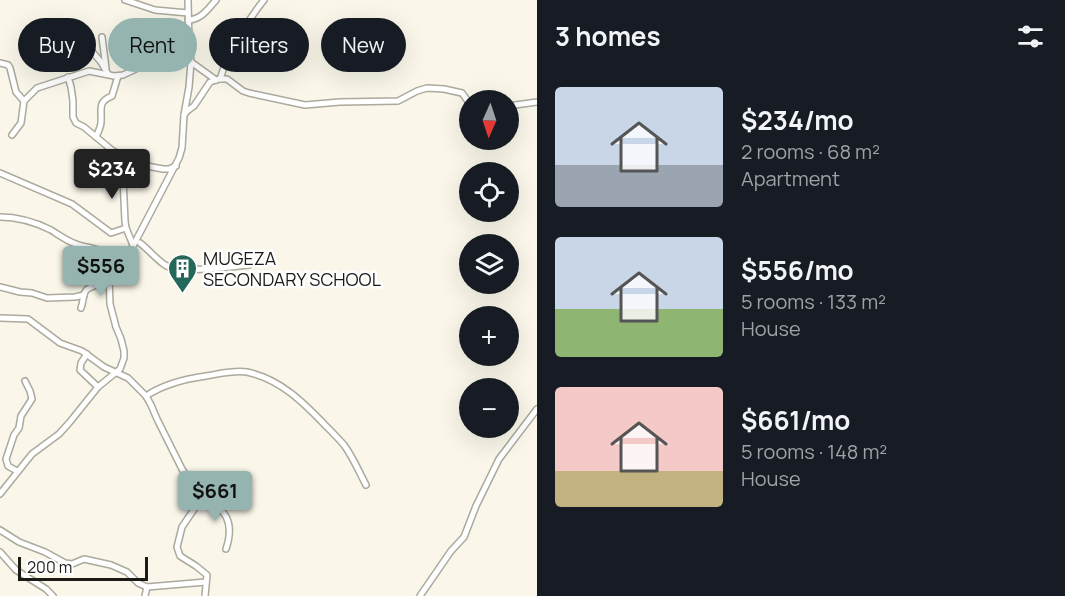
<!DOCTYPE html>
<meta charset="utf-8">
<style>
body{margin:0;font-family:Manrope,sans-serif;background:#242831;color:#f1f3f6;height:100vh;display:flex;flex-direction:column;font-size:22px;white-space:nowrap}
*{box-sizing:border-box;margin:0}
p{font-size:20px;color:#9ea1a6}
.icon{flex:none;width:33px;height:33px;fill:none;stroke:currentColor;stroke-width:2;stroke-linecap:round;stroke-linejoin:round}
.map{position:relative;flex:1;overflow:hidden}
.details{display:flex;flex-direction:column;background:#171b24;width:528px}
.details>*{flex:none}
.banner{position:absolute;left:18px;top:18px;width:429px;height:54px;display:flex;gap:12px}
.needle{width:39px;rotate:183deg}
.buttons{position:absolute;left:459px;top:90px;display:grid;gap:12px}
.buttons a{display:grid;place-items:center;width:60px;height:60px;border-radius:50%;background:#171b24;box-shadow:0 6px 24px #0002;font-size:30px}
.scale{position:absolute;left:18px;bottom:15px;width:130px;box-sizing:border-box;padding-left:6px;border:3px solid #1b1a16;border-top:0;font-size:16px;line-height:21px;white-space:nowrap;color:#1b1a16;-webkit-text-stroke:4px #fff;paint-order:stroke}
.price{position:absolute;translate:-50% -51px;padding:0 14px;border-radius:6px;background:#95b4af;color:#111;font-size:20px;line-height:39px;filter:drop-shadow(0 2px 3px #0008)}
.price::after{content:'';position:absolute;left:50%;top:36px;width:18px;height:14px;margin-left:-9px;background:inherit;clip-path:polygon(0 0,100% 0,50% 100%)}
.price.current{background:#222;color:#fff}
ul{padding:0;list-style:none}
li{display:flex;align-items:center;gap:18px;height:150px;padding:0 18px}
li span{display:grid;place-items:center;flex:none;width:168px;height:120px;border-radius:6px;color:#555}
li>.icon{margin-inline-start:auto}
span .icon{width:72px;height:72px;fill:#fffc;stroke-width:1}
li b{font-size:26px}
h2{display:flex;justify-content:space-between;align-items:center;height:72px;padding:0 18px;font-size:26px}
.pill{padding:0 21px;border-radius:27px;background:#171b24;box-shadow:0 6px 24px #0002;font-size:21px;line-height:54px}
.pill.current{background:#95b4af;color:#111}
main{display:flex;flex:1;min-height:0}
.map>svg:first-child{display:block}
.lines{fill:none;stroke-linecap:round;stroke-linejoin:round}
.street-casing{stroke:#aca99d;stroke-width:8}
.street{stroke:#fff;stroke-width:5}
.labels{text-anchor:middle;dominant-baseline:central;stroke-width:5;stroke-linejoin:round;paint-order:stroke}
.poi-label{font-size:18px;fill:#1b1a16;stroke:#fff;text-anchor:start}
</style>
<main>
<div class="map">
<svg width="537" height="596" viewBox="0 0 537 596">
<rect width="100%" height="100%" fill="#faf7ea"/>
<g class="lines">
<defs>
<g id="street">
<path d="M 125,0 L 155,10 L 188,13"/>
<path d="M 188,20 C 201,20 208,9 216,0"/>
<path d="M 102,37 L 106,68"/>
<path d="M 83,41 L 101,62 L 108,74"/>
<path d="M 191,62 L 216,80"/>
<path d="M 0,63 L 8,65 L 10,68 L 16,92 L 24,101"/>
<path d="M 68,77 L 71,87 L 73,101 L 73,117 L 76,123 L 84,127 L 113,151 L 140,163 L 152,167 L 163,169 L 169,169 L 176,166"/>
<path d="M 220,79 C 228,53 247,21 264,0"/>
<path d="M 508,106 L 537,102"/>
<path d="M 184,115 L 189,87 L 191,62 L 189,44 L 188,0"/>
<path d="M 12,135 L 21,123 L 24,101 L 37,88 L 89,71 L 114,76 L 123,75 L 168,54 L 188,32"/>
<path d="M 96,137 C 98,132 101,127 101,122 C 102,109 97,102 112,96 L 118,76"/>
<path d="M 132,158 L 125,168 L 123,178 L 125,221 L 126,228 L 133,245"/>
<path d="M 0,173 L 72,204 L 111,233 L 126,228"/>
<path d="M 0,217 C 18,217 35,222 51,230 C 59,235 67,241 76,244 C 89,249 108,248 113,263"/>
<path d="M 140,243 C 149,250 156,259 165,265 C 180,274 231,267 249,265"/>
<path d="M 0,287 L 20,292 L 32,293 L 47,298 L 75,297 L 84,295"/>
<path d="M 81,308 C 83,303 83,296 85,292 C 89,284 102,287 109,278"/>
<path d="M 0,318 L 28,319 L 60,343 L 82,351 L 104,367 L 128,378 L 146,396 L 151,405 L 157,419 L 182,469 L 188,479 L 203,496 L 182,527 L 177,547 L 180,556 L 196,566 L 207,575 L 205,596"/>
<path d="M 87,354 L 81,363 L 80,370 L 98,387"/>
<path d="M 146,396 C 164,384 184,379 206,376 C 219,374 233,370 247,372 C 280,379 303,402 325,425 C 331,431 338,438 344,445 C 353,457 359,472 366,485"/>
<path d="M 17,471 L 8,466 L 6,459 L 14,435 L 19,428 L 21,416 L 32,399 L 30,391 L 25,381"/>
<path d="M 0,494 L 32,454 L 59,434 L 69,423 L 98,387 L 120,369 L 124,358 L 124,351 L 121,339 L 116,327 L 110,304 L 109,278 L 111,269 L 117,257 L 121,253 L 131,249 L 133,246 L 179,158 L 182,148 L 184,115 L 187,111 L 194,106 L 210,82 L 219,79 L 227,79 L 243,91 L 249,93 L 305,105 L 340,102 L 398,101 L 417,91 L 427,88 L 444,89 L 462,93 L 470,104"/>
<path d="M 203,496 C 226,510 235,522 226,549"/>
<path d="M 0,530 L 19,542 L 45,552 L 65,563 L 72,564 L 84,559 L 111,565 L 127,572 L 138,583 L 147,587 L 206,582"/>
<path d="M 0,552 L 16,570 L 46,589 L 53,596"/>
<path d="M 145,596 L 147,587"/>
<path d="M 420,596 L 451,551 L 464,537 L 476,506 L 499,459 L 537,409"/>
</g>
</defs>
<use href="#street" class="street-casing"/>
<use href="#street" class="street"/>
</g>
<defs>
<symbol id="building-pin" viewBox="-11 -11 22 30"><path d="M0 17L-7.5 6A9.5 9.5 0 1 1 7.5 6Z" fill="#246859" stroke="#fff"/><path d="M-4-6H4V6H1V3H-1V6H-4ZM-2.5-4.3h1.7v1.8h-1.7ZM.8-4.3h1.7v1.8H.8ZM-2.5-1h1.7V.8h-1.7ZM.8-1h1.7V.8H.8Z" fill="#fff"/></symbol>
</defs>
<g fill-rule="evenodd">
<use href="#building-pin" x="166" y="252" width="33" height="45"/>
</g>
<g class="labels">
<g class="poi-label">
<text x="203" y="258">MUGEZA<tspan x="203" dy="21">SECONDARY SCHOOL</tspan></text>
</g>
</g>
</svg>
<div class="buttons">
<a><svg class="needle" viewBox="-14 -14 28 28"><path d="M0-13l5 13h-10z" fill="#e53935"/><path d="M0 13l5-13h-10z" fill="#9ea1a6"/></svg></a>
<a><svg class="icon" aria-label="locate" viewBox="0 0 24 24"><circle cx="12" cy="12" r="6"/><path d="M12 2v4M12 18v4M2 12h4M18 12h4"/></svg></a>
<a><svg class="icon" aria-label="layers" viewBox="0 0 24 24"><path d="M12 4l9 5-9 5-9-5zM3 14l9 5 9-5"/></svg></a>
<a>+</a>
<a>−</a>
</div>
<div class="scale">200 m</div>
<b class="price current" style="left:112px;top:200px">$234</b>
<b class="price" style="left:101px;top:297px">$556</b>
<b class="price" style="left:215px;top:522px">$661</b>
<div class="banner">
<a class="pill">Buy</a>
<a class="pill current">Rent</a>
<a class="pill">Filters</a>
<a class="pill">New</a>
</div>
</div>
<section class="details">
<h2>3 homes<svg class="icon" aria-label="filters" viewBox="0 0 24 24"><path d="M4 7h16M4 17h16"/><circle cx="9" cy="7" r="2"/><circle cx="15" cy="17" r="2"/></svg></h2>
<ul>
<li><span style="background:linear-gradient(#c9d6e8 65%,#9aa5b1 0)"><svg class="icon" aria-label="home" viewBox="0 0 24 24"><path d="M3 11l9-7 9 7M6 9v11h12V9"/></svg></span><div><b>$234/mo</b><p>2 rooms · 68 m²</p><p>Apartment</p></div></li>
<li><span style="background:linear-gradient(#c9d6e8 60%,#8fb573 0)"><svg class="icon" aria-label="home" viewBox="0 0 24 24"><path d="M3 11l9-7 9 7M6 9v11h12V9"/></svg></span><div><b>$556/mo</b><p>5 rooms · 133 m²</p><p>House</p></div></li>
<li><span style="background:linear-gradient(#f6c9c9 70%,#c2b280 0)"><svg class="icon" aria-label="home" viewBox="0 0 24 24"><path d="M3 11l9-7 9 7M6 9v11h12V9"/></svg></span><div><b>$661/mo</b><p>5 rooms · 148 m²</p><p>House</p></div></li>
</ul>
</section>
</main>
